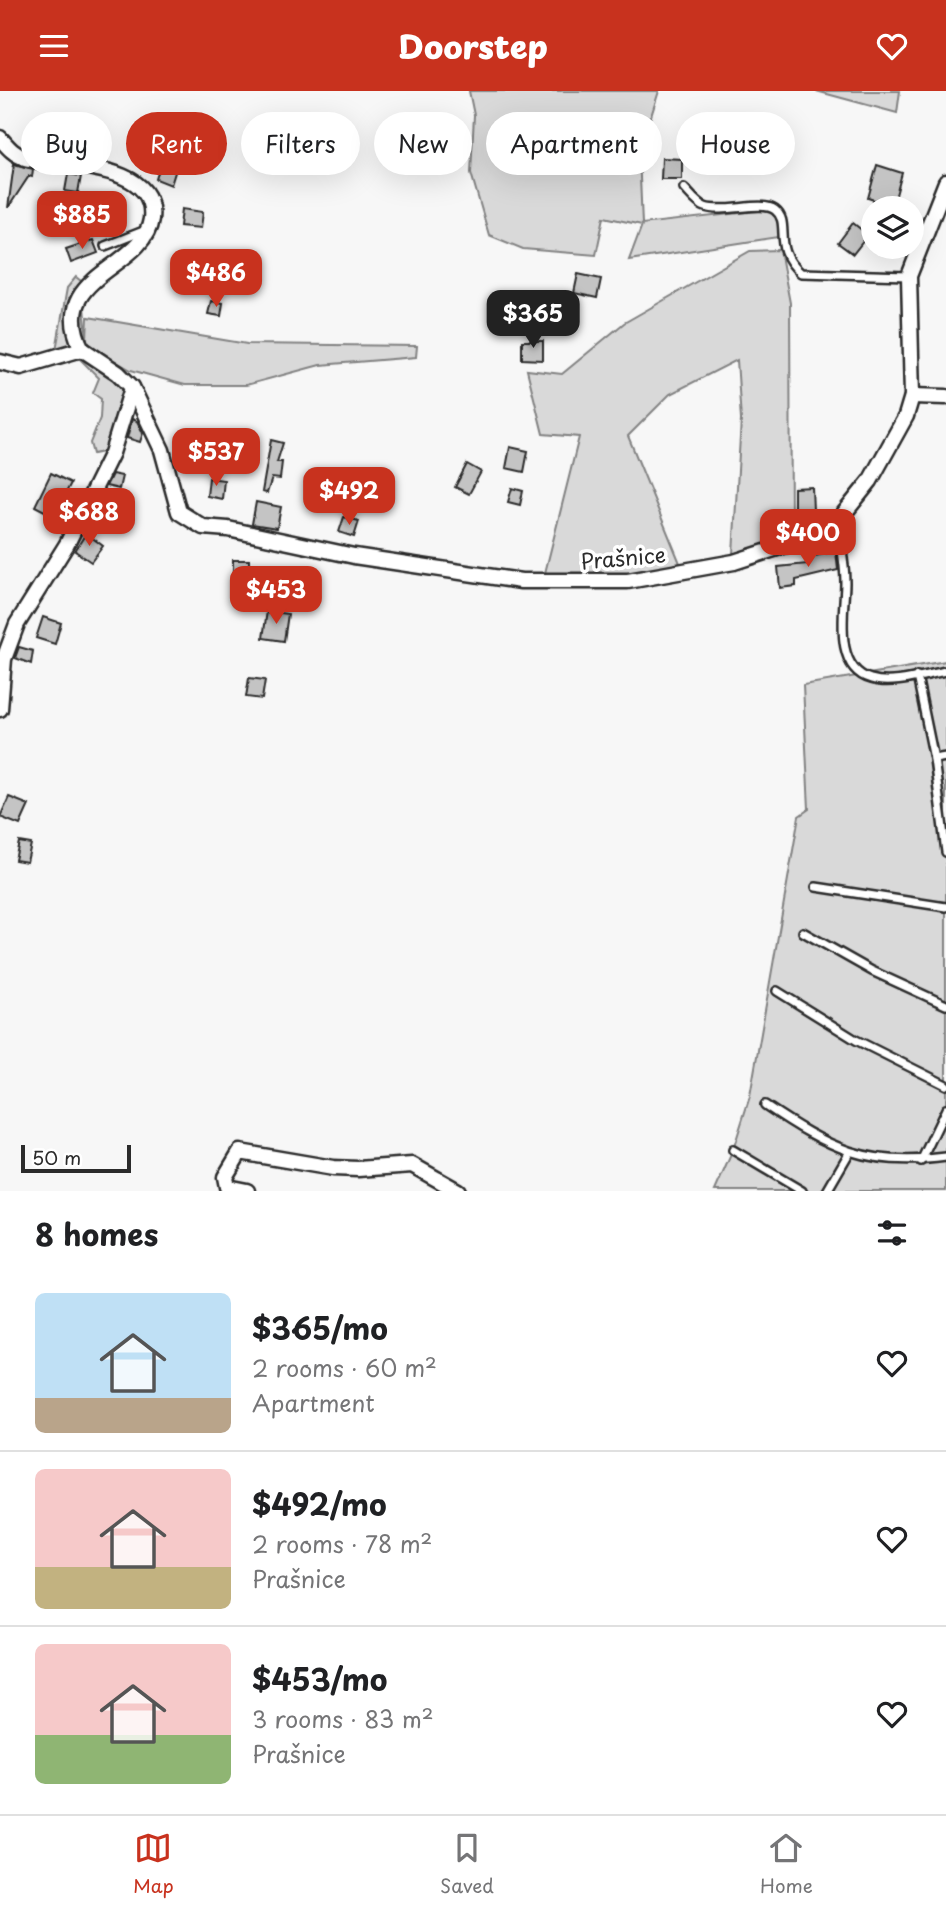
<!DOCTYPE html>
<meta charset="utf-8">
<style>
body{margin:0;font-family:"Playpen Sans",sans-serif;background:#f6f6f6;color:#202124;height:100vh;display:flex;flex-direction:column;font-size:26px;white-space:nowrap}
*{box-sizing:border-box;margin:0}
p{font-size:23px;color:#757577}
.icon{flex:none;width:38px;height:38px;fill:none;stroke:currentColor;stroke-width:2;stroke-linecap:round;stroke-linejoin:round}
.map{position:relative;height:1100px;overflow:hidden}
.drawer{display:flex;flex-direction:column;background:#fff;flex:1}
.drawer>*{flex:none}
.top-card{position:absolute;left:21px;top:21px;width:905px;height:63px;display:flex;gap:14px}
.buttons{position:absolute;left:861px;top:105px;display:grid;gap:14px}
.buttons a{display:grid;place-items:center;width:63px;height:63px;border-radius:50%;background:#fff;box-shadow:0 7px 28px #0002;font-size:35px}
.scale{position:absolute;left:21px;bottom:18px;width:110px;box-sizing:border-box;padding-left:7px;border:4px solid #2b2b2b;border-top:0;font-size:19px;line-height:24px;white-space:nowrap;color:#2b2b2b;-webkit-text-stroke:5px #fff;paint-order:stroke}
.price{position:absolute;translate:-50% -60px;padding:0 16px;border-radius:14px;background:#c8321e;color:#fff;font-size:23px;line-height:46px;filter:drop-shadow(0 2px 4px #0008)}
.price::after{content:'';position:absolute;left:50%;top:42px;width:21px;height:16px;margin-left:-10px;background:inherit;clip-path:polygon(0 0,100% 0,50% 100%)}
.price.selected{background:#222;color:#fff}
ul{padding:0;list-style:none}
li{display:flex;align-items:center;gap:21px;height:175px;padding:0 35px}
li+li{border-top:2px solid #e0e0e0}
li span{display:grid;place-items:center;flex:none;width:196px;height:140px;border-radius:10px;color:#555}
li>.icon{margin-inline-start:auto}
span .icon{width:84px;height:84px;fill:#fffc;stroke-width:1}
li b{font-size:30px}
h2{display:flex;justify-content:space-between;align-items:center;height:84px;padding:0 35px;font-size:30px}
.pill{padding:0 24px;border-radius:32px;background:#fff;box-shadow:0 7px 28px #0002;font-size:24px;line-height:63px}
.pill.selected{background:#c8321e;color:#fff}
header{display:flex;justify-content:space-between;align-items:center;height:91px;padding:0 35px;background:#c8321e;color:#fff;font-size:32px;font-weight:800}
.dock{display:flex;justify-content:space-around;align-items:center;height:98px;border-top:2px solid #e0e0e0;background:#fff;font-size:19px;color:#757577}
.dock a{display:grid;justify-items:center;gap:4px}
.dock .selected{color:#c8321e}
.map>svg:first-child{display:block}
.green{fill:#d9d9d9;stroke:#828282;stroke-width:2}
.building{fill:#c4c4c4;stroke:#2b2b2b;stroke-width:2}
.lines{fill:none;stroke-linecap:round;stroke-linejoin:round}
.service-casing{stroke:#2b2b2b;stroke-width:12}
.minor-casing{stroke:#2b2b2b;stroke-width:19}
.service{stroke:#fff;stroke-width:7}
.minor{stroke:#fff;stroke-width:14}
.labels{text-anchor:middle;dominant-baseline:central;stroke-width:7;stroke-linejoin:round;paint-order:stroke}
.street-label{font-size:21px;fill:#2b2b2b;stroke:#fff}
</style>
<header><svg class="icon" aria-label="menu" viewBox="0 0 24 24"><path d="M4 6h16M4 12h16M4 18h16"/></svg>Doorstep<svg class="icon" aria-label="heart" viewBox="0 0 24 24"><path d="M12 20l-8-8c-3-5 5-10 8-4 3-6 11-1 8 4z"/></svg></header>
<div class="map">
<svg width="946" height="1100" viewBox="0 0 946 1100">
<rect width="100%" height="100%" fill="#f7f7f7"/>
<filter id="ink" filterUnits="userSpaceOnUse"><feTurbulence type="fractalNoise" baseFrequency=".0143" numOctaves="2"/><feDisplacementMap in="SourceGraphic" scale="14" xChannelSelector="R" yChannelSelector="G"/><feConvolveMatrix kernelMatrix="1 2 1 2 8 2 1 2 1" color-interpolation-filters="sRGB"/></filter>
<g filter="url(#ink)">
<g class="green">
<path d="M 469,0 L 659,0 L 639,63 L 642,133 L 777,118 L 779,146 L 629,169 L 642,134 L 604,126 L 596,164 L 523,158 L 489,144 L 471,82 L 474,24 Z"/>
<path d="M 816,0 L 900,0 L 897,22 Z"/>
<path d="M 780,159 L 790,212 L 791,444 L 733,463 L 741,329 L 737,269 L 670,303 L 628,345 L 682,477 L 626,486 L 544,486 L 579,346 L 543,343 L 527,279 L 562,283 L 624,232 L 750,160 Z"/>
<path d="M 76,186 L 92,199 L 83,205 L 87,248 L 88,226 L 247,253 L 417,255 L 416,266 L 320,274 L 246,294 L 185,294 L 131,279 L 89,255 L 56,259 L 67,197 Z"/>
<path d="M 77,265 L 121,284 L 124,319 L 108,360 L 93,363 L 90,352 L 100,327 L 101,308 L 93,302 L 99,287 Z"/>
<path d="M 946,570 L 946,1100 L 715,1100 L 733,1059 L 750,1005 L 799,725 L 809,718 L 803,594 Z"/>
</g>
<g class="building">
<path d="M 662,67 L 682,68 L 682,88 L 661,88 Z"/>
<path d="M 161,72 L 176,78 L 171,94 L 156,88 Z"/>
<path d="M 14,73 L 33,78 L 32,86 L 29,85 L 8,117 Z"/>
<path d="M 877,74 L 902,82 L 893,115 L 868,107 Z"/>
<path d="M 68,83 L 81,85 L 78,102 L 65,100 Z"/>
<path d="M 182,118 L 203,121 L 201,137 L 180,135 Z"/>
<path d="M 853,132 L 868,144 L 853,163 L 838,152 Z"/>
<path d="M 93,149 L 98,162 L 71,172 L 66,158 Z"/>
<path d="M 578,183 L 601,188 L 597,207 L 574,202 Z"/>
<path d="M 211,210 L 223,212 L 221,225 L 208,223 Z"/>
<path d="M 522,250 L 543,250 L 543,269 L 522,268 Z"/>
<path d="M 132,328 L 137,330 L 143,342 L 140,351 L 127,347 Z"/>
<path d="M 271,349 L 283,352 L 277,371 L 282,371 L 280,388 L 272,387 L 267,402 L 262,401 Z"/>
<path d="M 510,356 L 528,360 L 524,381 L 506,377 Z"/>
<path d="M 467,373 L 481,381 L 469,403 L 455,396 Z"/>
<path d="M 357,374 L 377,383 L 366,408 L 346,398 Z"/>
<path d="M 51,382 L 71,392 L 54,425 L 35,415 Z"/>
<path d="M 112,383 L 122,385 L 119,398 L 106,395 Z"/>
<path d="M 209,387 L 224,389 L 222,408 L 207,405 Z"/>
<path d="M 812,396 L 813,420 L 794,420 L 794,397 Z"/>
<path d="M 512,397 L 523,400 L 520,414 L 508,411 Z"/>
<path d="M 256,411 L 281,416 L 277,437 L 252,433 Z"/>
<path d="M 344,426 L 359,430 L 354,446 L 339,441 Z"/>
<path d="M 86,442 L 103,455 L 91,471 L 75,460 Z"/>
<path d="M 836,460 L 838,479 L 796,489 L 796,495 L 780,497 L 778,476 L 808,473 L 806,467 Z"/>
<rect x="233" y="469" width="16" height="17"/>
<path d="M 267,520 L 288,523 L 284,550 L 263,547 Z"/>
<path d="M 43,526 L 61,532 L 55,553 L 36,547 Z"/>
<path d="M 19,556 L 33,560 L 31,573 L 15,567 Z"/>
<path d="M 249,587 L 265,589 L 262,608 L 246,606 Z"/>
<path d="M 9,706 L 29,714 L 20,734 L 0,726 Z"/>
<path d="M 19,751 L 31,753 L 27,771 L 15,769 Z"/>
</g>
<g class="lines">
<defs>
<g id="service">
<path d="M 684,97 C 690,103 697,113 705,116 C 725,123 762,109 775,119 C 792,132 771,157 801,182 L 909,185"/>
<path d="M 105,155 L 146,139"/>
<path d="M 838,431 C 840,450 845,471 845,491 C 845,518 832,577 871,588 C 892,595 924,584 946,580"/>
<path d="M 917,585 L 934,668 L 946,761"/>
<path d="M 934,668 L 946,666"/>
<path d="M 816,796 L 946,816"/>
<path d="M 803,841 L 872,880 L 946,914"/>
<path d="M 777,900 L 856,949 L 946,994"/>
<path d="M 765,1014 C 829,1057 867,1077 946,1066"/>
<path d="M 733,1059 L 802,1100"/>
<path d="M 921,1070 L 946,1018"/>
<path d="M 827,1100 L 849,1062"/>
</g>
<g id="minor">
<path d="M 0,47 C 7,55 14,64 25,67 C 61,77 158,70 151,128 C 144,179 45,184 82,258"/>
<path d="M 0,271 L 21,276 L 82,258 L 118,282 L 132,296 L 162,359 L 179,421 L 203,436 L 228,438 L 354,465 L 521,490 L 628,490 L 734,471 L 793,452 L 838,430 L 870,390 L 906,325 L 912,305 L 909,185 L 946,91"/>
<path d="M 912,305 L 946,306"/>
<path d="M 0,618 L 4,568 L 17,533 L 67,453 L 112,362 L 132,297"/>
<path d="M 247,1100 L 227,1096 L 225,1086 L 240,1061 L 333,1077 L 358,1078 L 412,1074 L 458,1100"/>
</g>
</defs>
<use href="#service" class="service-casing"/>
<use href="#minor" class="minor-casing"/>
<use href="#service" class="service"/>
<use href="#minor" class="minor"/>
</g>
</g>
<g class="labels">
<g class="street-label">
<text transform="translate(623 466) rotate(-5)">Prašnice</text>
</g>
</g>
</svg>
<div class="buttons">
<a><svg class="icon" aria-label="layers" viewBox="0 0 24 24"><path d="M12 4l9 5-9 5-9-5zM3 14l9 5 9-5"/></svg></a>
</div>
<div class="scale">50 m</div>
<b class="price" style="left:82px;top:160px">$885</b>
<b class="price" style="left:216px;top:218px">$486</b>
<b class="price selected" style="left:533px;top:259px">$365</b>
<b class="price" style="left:216px;top:397px">$537</b>
<b class="price" style="left:349px;top:436px">$492</b>
<b class="price" style="left:89px;top:457px">$688</b>
<b class="price" style="left:808px;top:478px">$400</b>
<b class="price" style="left:276px;top:535px">$453</b>
<div class="top-card">
<a class="pill">Buy</a>
<a class="pill selected">Rent</a>
<a class="pill">Filters</a>
<a class="pill">New</a>
<a class="pill">Apartment</a>
<a class="pill">House</a>
</div>
</div>
<section class="drawer">
<h2>8 homes<svg class="icon" aria-label="filters" viewBox="0 0 24 24"><path d="M4 7h16M4 17h16"/><circle cx="9" cy="7" r="2"/><circle cx="15" cy="17" r="2"/></svg></h2>
<ul>
<li><span style="background:linear-gradient(#bfe0f5 75%,#b9a48a 0)"><svg class="icon" aria-label="home" viewBox="0 0 24 24"><path d="M3 11l9-7 9 7M6 9v11h12V9"/></svg></span><div><b>$365/mo</b><p>2 rooms · 60 m²</p><p>Apartment</p></div><svg class="icon" aria-label="heart" viewBox="0 0 24 24"><path d="M12 20l-8-8c-3-5 5-10 8-4 3-6 11-1 8 4z"/></svg></li>
<li><span style="background:linear-gradient(#f6c9c9 70%,#c2b280 0)"><svg class="icon" aria-label="home" viewBox="0 0 24 24"><path d="M3 11l9-7 9 7M6 9v11h12V9"/></svg></span><div><b>$492/mo</b><p>2 rooms · 78 m²</p><p>Prašnice</p></div><svg class="icon" aria-label="heart" viewBox="0 0 24 24"><path d="M12 20l-8-8c-3-5 5-10 8-4 3-6 11-1 8 4z"/></svg></li>
<li><span style="background:linear-gradient(#f6c9c9 65%,#8fb573 0)"><svg class="icon" aria-label="home" viewBox="0 0 24 24"><path d="M3 11l9-7 9 7M6 9v11h12V9"/></svg></span><div><b>$453/mo</b><p>3 rooms · 83 m²</p><p>Prašnice</p></div><svg class="icon" aria-label="heart" viewBox="0 0 24 24"><path d="M12 20l-8-8c-3-5 5-10 8-4 3-6 11-1 8 4z"/></svg></li>
</ul>
</section>
<nav class="dock">
<a class="selected"><svg class="icon" aria-label="map" viewBox="0 0 24 24"><path d="M3 6l6-2 6 2 6-2v14l-6 2-6-2-6 2zM9 4v14M15 6v14"/></svg>Map</a>
<a><svg class="icon" aria-label="saved" viewBox="0 0 24 24"><path d="M7 4h10v16l-5-4-5 4z"/></svg>Saved</a>
<a><svg class="icon" aria-label="home" viewBox="0 0 24 24"><path d="M3 11l9-7 9 7M6 9v11h12V9"/></svg>Home</a>
</nav>
